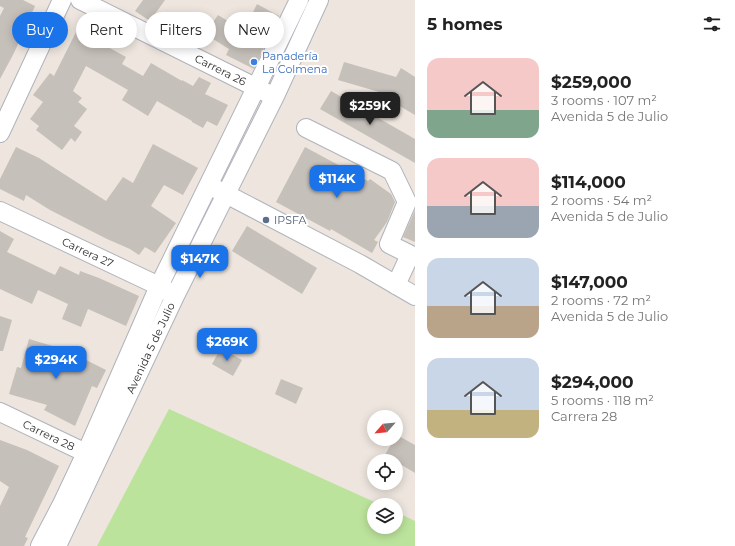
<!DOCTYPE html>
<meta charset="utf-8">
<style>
body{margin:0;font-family:Montserrat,sans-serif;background:#f2f2f2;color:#222;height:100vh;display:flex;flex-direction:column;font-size:15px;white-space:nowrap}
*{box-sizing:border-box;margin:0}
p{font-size:13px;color:#767676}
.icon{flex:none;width:22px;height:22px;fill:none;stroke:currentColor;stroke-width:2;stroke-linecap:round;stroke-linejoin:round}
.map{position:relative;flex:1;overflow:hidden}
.drawer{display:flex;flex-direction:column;background:#fff;width:320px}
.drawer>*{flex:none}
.hud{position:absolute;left:12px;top:12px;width:343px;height:36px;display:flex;gap:8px}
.needle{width:26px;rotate:243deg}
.controls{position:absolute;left:367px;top:410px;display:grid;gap:8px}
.controls a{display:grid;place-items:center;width:36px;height:36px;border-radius:50%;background:#fff;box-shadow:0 2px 10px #0003;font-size:20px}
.price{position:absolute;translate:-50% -34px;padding:0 9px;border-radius:8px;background:#1a73e8;color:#fff;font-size:13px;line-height:26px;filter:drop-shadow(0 1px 2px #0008)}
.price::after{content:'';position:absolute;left:50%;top:24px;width:12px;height:9px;margin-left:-6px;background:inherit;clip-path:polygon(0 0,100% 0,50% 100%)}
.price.on{background:#222;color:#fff}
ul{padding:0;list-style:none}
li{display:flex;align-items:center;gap:12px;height:100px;padding:0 12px}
li span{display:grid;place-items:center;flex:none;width:112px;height:80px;border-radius:12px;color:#555}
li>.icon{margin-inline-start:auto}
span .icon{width:48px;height:48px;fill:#fffc;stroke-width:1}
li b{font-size:17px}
h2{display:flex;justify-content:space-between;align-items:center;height:48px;padding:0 12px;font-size:17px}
.chip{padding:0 14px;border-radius:18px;background:#fff;box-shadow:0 2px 10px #0003;font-size:14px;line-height:36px}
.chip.on{background:#1a73e8;color:#fff}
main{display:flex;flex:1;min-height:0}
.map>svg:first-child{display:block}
.green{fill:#bce39c}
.building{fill:#c6c0ba}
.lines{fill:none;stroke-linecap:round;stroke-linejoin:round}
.minor-casing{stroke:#afb3bc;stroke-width:20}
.minor{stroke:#fff;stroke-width:18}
.shop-dot{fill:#3f7fe0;stroke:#fff;stroke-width:1.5}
.service-dot{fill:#5c6f8a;stroke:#fff;stroke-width:1.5}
.labels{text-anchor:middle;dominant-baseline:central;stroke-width:4;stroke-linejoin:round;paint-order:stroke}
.shop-label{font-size:11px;fill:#366cbe;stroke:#fff;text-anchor:start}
.street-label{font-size:11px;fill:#2c2c2c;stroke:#fff}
.service-label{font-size:11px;fill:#4e5e75;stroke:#fff;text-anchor:start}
</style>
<main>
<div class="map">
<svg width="415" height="546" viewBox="0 0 415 546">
<rect width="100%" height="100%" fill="#ede5de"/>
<path class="green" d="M 169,409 L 381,505 L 374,505 L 374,527 L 396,527 L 396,512 L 415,521 L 415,546 L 97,546 Z"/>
<g class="building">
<path d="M 0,0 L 23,0 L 35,6 L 14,53 L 0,79 L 0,16 L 4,8 L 0,6 Z"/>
<path d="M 143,0 L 165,0 L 150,21 L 135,11 Z"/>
<path d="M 257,4 L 279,16 L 254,69 L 226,55 L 229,49 L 205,34 L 218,15 L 244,31 Z"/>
<path d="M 77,30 L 126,57 L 122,64 L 143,76 L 151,63 L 182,81 L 182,80 L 193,86 L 199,77 L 211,83 L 205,94 L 228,105 L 217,126 L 207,121 L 203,128 L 192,122 L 192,121 L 157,101 L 148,116 L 122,100 L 128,90 L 86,66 L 73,91 L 82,98 L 78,102 L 87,109 L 74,126 L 82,132 L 75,142 L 71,138 L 62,150 L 36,130 L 39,126 L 30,119 L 43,102 L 33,95 L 50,73 L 54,76 Z"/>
<path d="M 344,62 L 396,77 L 401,68 L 415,77 L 415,115 L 384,97 L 386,94 L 338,80 Z"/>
<path d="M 331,91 L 415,139 L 415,163 L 320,109 Z"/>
<path d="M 153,144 L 198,168 L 183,195 L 164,185 L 151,206 L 176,223 L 155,253 L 145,247 L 139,255 L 130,249 L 107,239 L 50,210 L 26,195 L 24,201 L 0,189 L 0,179 L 16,147 L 39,158 L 106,201 L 123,177 L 133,183 Z"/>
<path d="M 305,147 L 368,181 L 370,179 L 391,194 L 395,202 L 387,222 L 374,240 L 378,242 L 372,253 L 331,229 L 330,231 L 276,202 Z"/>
<path d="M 415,210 L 415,242 L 403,237 Z"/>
<path d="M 247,226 L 317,268 L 302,294 L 232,251 Z"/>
<path d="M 0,231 L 14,239 L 7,252 L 55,275 L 60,266 L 79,275 L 80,271 L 99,278 L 139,296 L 126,326 L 88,309 L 81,327 L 62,319 L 68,304 L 38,290 L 32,304 L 0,289 Z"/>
<path d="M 0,316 L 12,320 L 3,351 L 0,351 Z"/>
<path d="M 29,339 L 66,350 L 106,370 L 97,388 L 92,386 L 75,426 L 44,410 L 47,405 L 9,394 L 17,367 L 21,368 Z"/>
<path d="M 221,348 L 242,360 L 233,376 L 212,364 Z"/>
<path d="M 281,379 L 303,388 L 296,404 L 275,394 Z"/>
<path d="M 397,435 L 415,445 L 415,473 L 385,455 L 394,439 L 396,439 Z"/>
<path d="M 0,440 L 27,450 L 59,466 L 25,537 L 28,538 L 24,546 L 0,546 L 0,506 L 9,487 L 0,481 Z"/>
</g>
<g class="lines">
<defs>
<g id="minor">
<path id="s1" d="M 80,0 L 267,93"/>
<path d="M 306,128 L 392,171 L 407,202 L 389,244 L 415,257"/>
<path d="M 0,133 L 62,0"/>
<path d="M 216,189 L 226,194 L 360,264 L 415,296"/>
<path id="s2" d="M 0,211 L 159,286 L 169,292"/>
<path d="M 396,285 L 410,255"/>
<path id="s3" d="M 0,412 L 86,453 L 97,459"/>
<path d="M 40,546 L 62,504 L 86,453 L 159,286 L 299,0"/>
<path id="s4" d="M 57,546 L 175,296 L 275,96 L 319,0"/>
</g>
</defs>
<use href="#minor" class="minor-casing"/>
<use href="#minor" class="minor"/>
</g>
<circle class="shop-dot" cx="254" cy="62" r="4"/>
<circle class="service-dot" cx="266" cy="220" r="4"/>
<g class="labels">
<g class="shop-label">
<text x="262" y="56">Panadería<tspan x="262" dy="13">La Colmena</tspan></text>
</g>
<g class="street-label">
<text stroke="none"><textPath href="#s1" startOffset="157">Carrera 26</textPath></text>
<text stroke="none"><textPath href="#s2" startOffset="97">Carrera 27</textPath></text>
<text stroke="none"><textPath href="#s4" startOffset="219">Avenida 5 de Julio</textPath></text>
<text stroke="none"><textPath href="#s3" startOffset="54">Carrera 28</textPath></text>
</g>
<g class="service-label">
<text x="274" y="220">IPSFA</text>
</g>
</g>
</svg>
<div class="controls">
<a><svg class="needle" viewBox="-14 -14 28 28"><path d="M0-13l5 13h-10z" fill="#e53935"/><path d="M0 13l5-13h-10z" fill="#767676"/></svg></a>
<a><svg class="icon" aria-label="locate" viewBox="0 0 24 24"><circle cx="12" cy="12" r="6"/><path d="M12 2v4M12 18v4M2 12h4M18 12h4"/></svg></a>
<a><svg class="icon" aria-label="layers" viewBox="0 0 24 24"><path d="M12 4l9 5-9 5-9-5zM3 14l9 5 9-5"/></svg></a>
</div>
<b class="price on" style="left:370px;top:126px">$259K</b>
<b class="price" style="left:337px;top:199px">$114K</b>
<b class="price" style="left:200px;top:279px">$147K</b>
<b class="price" style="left:227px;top:362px">$269K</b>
<b class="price" style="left:56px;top:380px">$294K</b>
<div class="hud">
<a class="chip on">Buy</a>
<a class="chip">Rent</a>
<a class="chip">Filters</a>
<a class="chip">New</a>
</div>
</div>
<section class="drawer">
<h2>5 homes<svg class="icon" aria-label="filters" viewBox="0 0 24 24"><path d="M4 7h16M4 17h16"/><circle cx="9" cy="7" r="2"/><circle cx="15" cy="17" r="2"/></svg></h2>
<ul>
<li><span style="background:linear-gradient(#f6c9c9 65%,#7fa58c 0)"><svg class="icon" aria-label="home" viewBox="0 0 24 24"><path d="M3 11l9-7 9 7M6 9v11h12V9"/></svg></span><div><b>$259,000</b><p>3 rooms · 107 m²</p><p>Avenida 5 de Julio</p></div></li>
<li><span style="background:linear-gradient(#f6c9c9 60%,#9aa5b1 0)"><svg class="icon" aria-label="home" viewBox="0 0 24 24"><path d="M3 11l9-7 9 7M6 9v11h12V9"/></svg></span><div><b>$114,000</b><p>2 rooms · 54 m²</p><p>Avenida 5 de Julio</p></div></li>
<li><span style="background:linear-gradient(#c9d6e8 60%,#b9a48a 0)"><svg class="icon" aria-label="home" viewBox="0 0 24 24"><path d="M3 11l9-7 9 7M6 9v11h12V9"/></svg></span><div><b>$147,000</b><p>2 rooms · 72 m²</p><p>Avenida 5 de Julio</p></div></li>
<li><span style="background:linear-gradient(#c9d6e8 65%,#c2b280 0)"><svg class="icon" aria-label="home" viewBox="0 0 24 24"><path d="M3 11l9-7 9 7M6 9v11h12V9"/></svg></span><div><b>$294,000</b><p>5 rooms · 118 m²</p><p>Carrera 28</p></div></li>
</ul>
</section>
</main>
